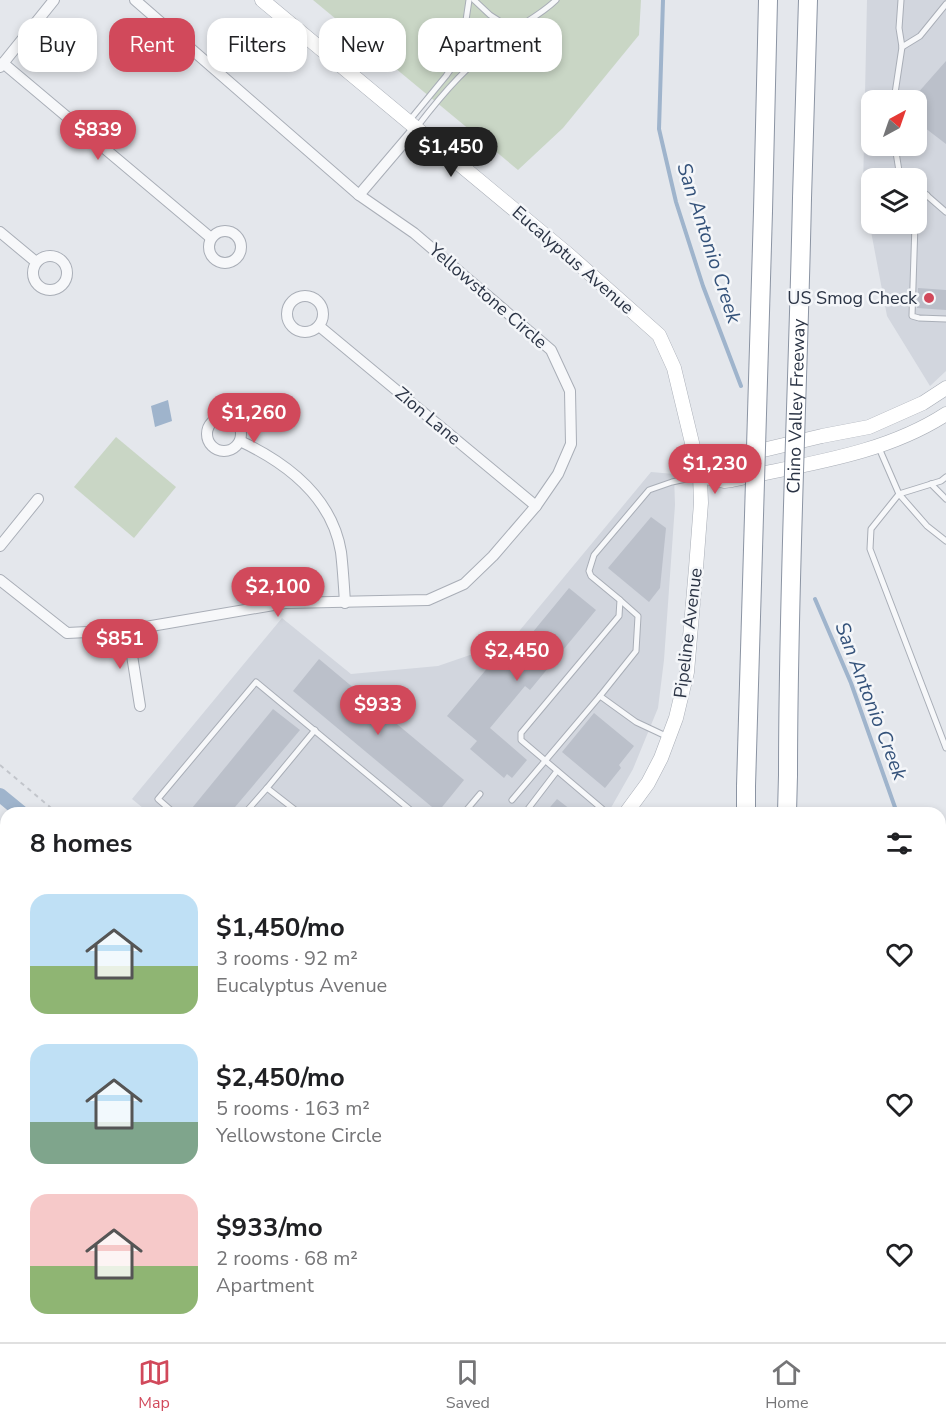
<!DOCTYPE html>
<meta charset="utf-8">
<style>
body{margin:0;font-family:"Nunito Sans",sans-serif;background:#f6f6f6;color:#202124;height:100vh;display:flex;flex-direction:column;font-size:22px;white-space:nowrap}
*{box-sizing:border-box;margin:0}
p{font-size:20px;color:#757577}
.icon{flex:none;width:33px;height:33px;fill:none;stroke:currentColor;stroke-width:2;stroke-linecap:round;stroke-linejoin:round}
.map{position:relative;flex:1;overflow:hidden}
.details{position:absolute;left:0px;top:807px;width:946px;height:536px;display:flex;flex-direction:column;background:#fff;border-radius:18px 18px 0 0;box-shadow:0 3px 9px #0003}
.details>*{flex:none}
.hud{position:absolute;left:18px;top:18px;width:600px;height:54px;display:flex;gap:12px}
.needle{width:39px;rotate:40deg}
.buttons{position:absolute;left:861px;top:90px;display:grid;gap:12px}
.buttons a{display:grid;place-items:center;width:66px;height:66px;border-radius:12px;background:#fff;box-shadow:0 3px 9px #0003;font-size:30px}
.price{position:absolute;translate:-50% -51px;padding:0 14px;border-radius:21px;background:#d1495b;color:#fff;font-size:20px;line-height:39px;filter:drop-shadow(0 2px 3px #0008)}
.price::after{content:'';position:absolute;left:50%;top:36px;width:18px;height:14px;margin-left:-9px;background:inherit;clip-path:polygon(0 0,100% 0,50% 100%)}
.price.selected{background:#222;color:#fff}
ul{padding:0;list-style:none}
li{display:flex;align-items:center;gap:18px;height:150px;padding:0 30px}
li span{display:grid;place-items:center;flex:none;width:168px;height:120px;border-radius:18px;color:#555}
li>.icon{margin-inline-start:auto}
span .icon{width:72px;height:72px;fill:#fffc;stroke-width:1}
li b{font-size:26px}
h2{display:flex;justify-content:space-between;align-items:center;height:72px;padding:0 30px;font-size:26px}
.chip{padding:0 21px;border-radius:18px;background:#fff;box-shadow:0 3px 9px #0003;font-size:21px;line-height:54px}
.chip.selected{background:#d1495b;color:#fff}
.menu{display:flex;justify-content:space-around;align-items:center;height:84px;border-top:2px solid #e0e0e0;background:#fff;font-size:16px;color:#757577}
.menu a{display:grid;justify-items:center;gap:3px}
.menu .selected{color:#d1495b}
.map>svg:first-child{display:block}
.built{fill:#d2d6de;fill-rule:evenodd}
.green{fill:#c9d6c5}
.water{fill:#9fb4cc}
.lines{fill:none;stroke-linecap:round;stroke-linejoin:round}
.stream{stroke:#9fb4cc;stroke-width:4}
.canal{stroke:#9fb4cc;stroke-width:14}
.building{fill:#bbc0ca}
.lane-casing{stroke:#a9aeb7;stroke-width:7}
.street-casing{stroke:#a9aeb7;stroke-width:12}
.secondary-casing{stroke:#a9aeb7;stroke-width:15}
.highway-casing{stroke:#8b94a3;stroke-width:20}
.path{stroke:#c2c5cb;stroke-width:2;stroke-dasharray:4.5 4.5;stroke-linecap:butt}
.lane{stroke:#f7f8fa;stroke-width:5}
.street{stroke:#f7f8fa;stroke-width:10}
.secondary{stroke:#fff;stroke-width:14}
.highway{stroke:#fff;stroke-width:18}
.highway-bridge-casing{stroke:#8b94a3;stroke-width:20;stroke-linecap:butt}
.highway-bridge{stroke:#fff;stroke-width:18}
.poi-dot{fill:#d1495b;stroke:#f4f6f9;stroke-width:2}
.labels{text-anchor:middle;dominant-baseline:central;stroke-width:5;stroke-linejoin:round;paint-order:stroke}
.street-label{font-size:18px;fill:#2b3445;stroke:#f4f6f9}
.poi-label{font-size:18px;fill:#2b3445;stroke:#f4f6f9;text-anchor:end}
.water-label{font-size:20px;font-style:italic;fill:#34527a;stroke:#f4f6f9}
</style>
<div class="map">
<svg width="946" height="1342" viewBox="0 0 946 1342">
<rect width="100%" height="100%" fill="#e4e7ec"/>
<g class="built">
<path d="M 867,0 L 946,0 L 946,371 L 930,386 L 887,316 L 863,189 ZM 872,100 L 916,100 L 916,146 L 872,146 ZM 872,178 L 916,178 L 916,224 L 872,224 Z"/>
<path d="M 651,472 L 674,474 L 675,505 L 664,660 L 658,708 L 633,769 L 608,813 L 149,813 L 132,799 L 282,618 L 351,674 L 438,666 L 511,641 Z"/>
<path d="M 6,961 L 6,1336 L 183,1337 L 178,1342 L 0,1342 L 0,968 Z"/>
<path d="M 225,1336 L 659,1337 L 659,1342 L 221,1342 Z"/>
</g>
<g class="green">
<path d="M 313,0 L 641,0 L 639,35 L 563,128 L 518,170 Z"/>
<path d="M 116,437 L 176,487 L 134,538 L 74,487 Z"/>
</g>
<path class="water" d="M 168,400 L 172,421 L 155,427 L 151,406 Z"/>
<g class="lines">
<g class="stream">
<path d="M 663,0 L 659,129 L 676,202 L 703,286 L 741,386"/>
<path d="M 815,599 L 851,683 L 897,813"/>
<path d="M 940,908 L 946,920"/>
</g>
<g class="canal">
<path d="M 0,795 L 22,813"/>
<path d="M 676,1336 L 683,1342"/>
</g>
</g>
<g class="building">
<path d="M 946,61 L 946,144 L 916,121 L 916,95 Z"/>
<path d="M 918,288 L 946,290 L 946,310 L 917,308 Z"/>
<path d="M 651,517 L 666,528 L 660,588 L 649,602 L 608,568 Z"/>
<path d="M 569,588 L 596,610 L 530,690 L 525,686 L 490,728 L 527,760 L 512,778 L 507,774 L 504,778 L 470,749 L 477,741 L 447,716 L 495,659 L 504,667 Z"/>
<path d="M 319,659 L 464,780 L 438,812 L 293,691 Z"/>
<path d="M 273,709 L 300,730 L 230,813 L 188,813 Z"/>
<path d="M 594,713 L 634,746 L 619,765 L 621,768 L 605,788 L 562,752 Z"/>
<path d="M 557,799 L 575,813 L 545,813 Z"/>
</g>
<g class="lines">
<defs>
<g id="lane">
<path d="M 474,0 L 490,15 L 513,30"/>
<path d="M 902,47 L 920,36 L 946,4"/>
<path d="M 894,100 L 902,47 L 899,28 L 901,0"/>
<path d="M 409,121 L 446,76 L 461,54 L 469,0"/>
<path d="M 417,127 C 446,89 469,64 507,35 C 523,23 542,14 556,0"/>
<path d="M 895,146 L 899,171 L 908,178"/>
<path d="M 916,186 L 946,212"/>
<path d="M 916,208 L 927,195"/>
<path d="M 915,224 L 912,316 L 919,318 L 946,319"/>
<path d="M 879,448 L 899,494 L 927,526 L 946,541"/>
<path d="M 946,477 L 941,481 L 899,494 L 871,529 L 870,549 L 946,748"/>
<path d="M 931,484 L 946,499"/>
<path d="M 600,696 L 636,651 L 638,616 L 620,600"/>
<path d="M 512,800 L 600,696 L 636,722 L 668,737"/>
<path d="M 174,813 L 158,799 L 256,682 L 414,813"/>
<path d="M 245,813 L 267,788"/>
<path d="M 299,813 L 267,788 L 315,730"/>
<path d="M 464,813 L 480,794"/>
<path d="M 531,813 L 528,809 L 557,771"/>
<path d="M 607,813 L 521,740 L 521,733 L 619,616 L 620,600 L 591,576 L 589,571 L 594,555 L 649,490 L 672,482 L 700,476"/>
<path d="M 0,995 L 6,988"/>
<path d="M 0,1052 L 6,1057"/>
<path d="M 0,1235 L 6,1240"/>
<path d="M 0,1279 L 6,1272"/>
<path d="M 88,1336 L 95,1342"/>
<path d="M 374,1336 L 380,1342"/>
<path d="M 0,1338 L 6,1331"/>
</g>
<g id="street">
<path d="M 3,63 L 211,238"/>
<path d="M 0,67 L 54,0"/>
<path d="M 359,195 L 416,128"/>
<circle cx="225" cy="247" r="16"/>
<path d="M 0,232 L 36,262"/>
<circle cx="50" cy="273" r="17"/>
<circle cx="305" cy="314" r="18"/>
<path d="M 319,326 L 536,506"/>
<circle cx="224" cy="434" r="17"/>
<path d="M 240,441 C 287,463 332,498 341,552 C 343,569 344,586 345,603"/>
<path d="M 0,546 L 38,499"/>
<path d="M 0,580 L 67,633 L 128,630 L 285,603 L 428,600 L 464,584 L 493,556 L 536,506 L 558,474 L 571,444 L 570,391 L 551,350 L 414,233 L 359,195 L 135,0"/>
<path d="M 128,630 L 140,706"/>
</g>
<g id="secondary">
<path d="M 262,0 L 570,256 L 659,335 L 674,368 L 700,476 L 701,503 L 696,568 L 687,672 L 676,718 L 661,758 L 648,783 L 626,813"/>
<path d="M 700,476 L 725,459 L 822,436 L 869,427 L 923,403 L 946,388"/>
<path d="M 700,476 L 724,481 L 732,480 C 804,464 883,455 946,414"/>
<path d="M 171,1342 L 176,1336"/>
<path d="M 199,1342 L 203,1336"/>
</g>
<g id="highway">
<path d="M 802,198 L 808,0"/>
<path d="M 763,211 L 768,0"/>
<path d="M 746,813 L 746,786"/>
<path d="M 787,813 L 788,775"/>
<path d="M 733,1342 L 733,1336"/>
<path d="M 774,1342 L 774,1336"/>
</g>
</defs>
<use href="#lane" class="lane-casing"/>
<use href="#street" class="street-casing"/>
<use href="#secondary" class="secondary-casing"/>
<use href="#highway" class="highway-casing"/>
<path class="path" d="M 0,765 L 57,813"/>
<use href="#lane" class="lane"/>
<use href="#street" class="street"/>
<use href="#secondary" class="secondary"/>
<use href="#highway" class="highway"/>
<defs>
<g id="highway-bridge">
<path id="s1" d="M 788,775 C 788,583 798,391 802,198"/>
<path d="M 746,786 L 763,211"/>
</g>
</defs>
<use href="#highway-bridge" class="highway-bridge-casing"/>
<use href="#highway-bridge" class="highway-bridge"/>
</g>
<circle class="poi-dot" cx="929" cy="298" r="6"/>
<g class="labels">
<g class="street-label">
<text transform="translate(573 260) rotate(41)">Eucalyptus Avenue</text>
<text transform="translate(488 296) rotate(41)">Yellowstone Circle</text>
<text stroke="none"><textPath href="#s1" startOffset="369">Chino Valley Freeway</textPath></text>
<text transform="translate(428 416) rotate(40)">Zion Lane</text>
<text transform="translate(688 633) rotate(-83)">Pipeline Avenue</text>
</g>
<g class="poi-label">
<text x="917" y="298">US Smog Check</text>
</g>
<g class="water-label">
<text transform="translate(709 243) rotate(72)">San Antonio Creek</text>
<text transform="translate(871 701) rotate(69)">San Antonio Creek</text>
</g>
</g>
</svg>
<div class="buttons">
<a><svg class="needle" viewBox="-14 -14 28 28"><path d="M0-13l5 13h-10z" fill="#e53935"/><path d="M0 13l5-13h-10z" fill="#757577"/></svg></a>
<a><svg class="icon" aria-label="layers" viewBox="0 0 24 24"><path d="M12 4l9 5-9 5-9-5zM3 14l9 5 9-5"/></svg></a>
</div>
<b class="price" style="left:98px;top:161px">$839</b>
<b class="price selected" style="left:451px;top:178px">$1,450</b>
<b class="price" style="left:254px;top:444px">$1,260</b>
<b class="price" style="left:715px;top:495px">$1,230</b>
<b class="price" style="left:278px;top:618px">$2,100</b>
<b class="price" style="left:120px;top:670px">$851</b>
<b class="price" style="left:517px;top:682px">$2,450</b>
<b class="price" style="left:378px;top:736px">$933</b>
<div class="hud">
<a class="chip">Buy</a>
<a class="chip selected">Rent</a>
<a class="chip">Filters</a>
<a class="chip">New</a>
<a class="chip">Apartment</a>
</div>
<section class="details">
<h2>8 homes<svg class="icon" aria-label="filters" viewBox="0 0 24 24"><path d="M4 7h16M4 17h16"/><circle cx="9" cy="7" r="2"/><circle cx="15" cy="17" r="2"/></svg></h2>
<ul>
<li><span style="background:linear-gradient(#bfe0f5 60%,#8fb573 0)"><svg class="icon" aria-label="home" viewBox="0 0 24 24"><path d="M3 11l9-7 9 7M6 9v11h12V9"/></svg></span><div><b>$1,450/mo</b><p>3 rooms · 92 m²</p><p>Eucalyptus Avenue</p></div><svg class="icon" aria-label="heart" viewBox="0 0 24 24"><path d="M12 20l-8-8c-3-5 5-10 8-4 3-6 11-1 8 4z"/></svg></li>
<li><span style="background:linear-gradient(#bfe0f5 65%,#7fa58c 0)"><svg class="icon" aria-label="home" viewBox="0 0 24 24"><path d="M3 11l9-7 9 7M6 9v11h12V9"/></svg></span><div><b>$2,450/mo</b><p>5 rooms · 163 m²</p><p>Yellowstone Circle</p></div><svg class="icon" aria-label="heart" viewBox="0 0 24 24"><path d="M12 20l-8-8c-3-5 5-10 8-4 3-6 11-1 8 4z"/></svg></li>
<li><span style="background:linear-gradient(#f6c9c9 60%,#8fb573 0)"><svg class="icon" aria-label="home" viewBox="0 0 24 24"><path d="M3 11l9-7 9 7M6 9v11h12V9"/></svg></span><div><b>$933/mo</b><p>2 rooms · 68 m²</p><p>Apartment</p></div><svg class="icon" aria-label="heart" viewBox="0 0 24 24"><path d="M12 20l-8-8c-3-5 5-10 8-4 3-6 11-1 8 4z"/></svg></li>
</ul>
</section>
</div>
<nav class="menu">
<a class="selected"><svg class="icon" aria-label="map" viewBox="0 0 24 24"><path d="M3 6l6-2 6 2 6-2v14l-6 2-6-2-6 2zM9 4v14M15 6v14"/></svg>Map</a>
<a><svg class="icon" aria-label="saved" viewBox="0 0 24 24"><path d="M7 4h10v16l-5-4-5 4z"/></svg>Saved</a>
<a><svg class="icon" aria-label="home" viewBox="0 0 24 24"><path d="M3 11l9-7 9 7M6 9v11h12V9"/></svg>Home</a>
</nav>
